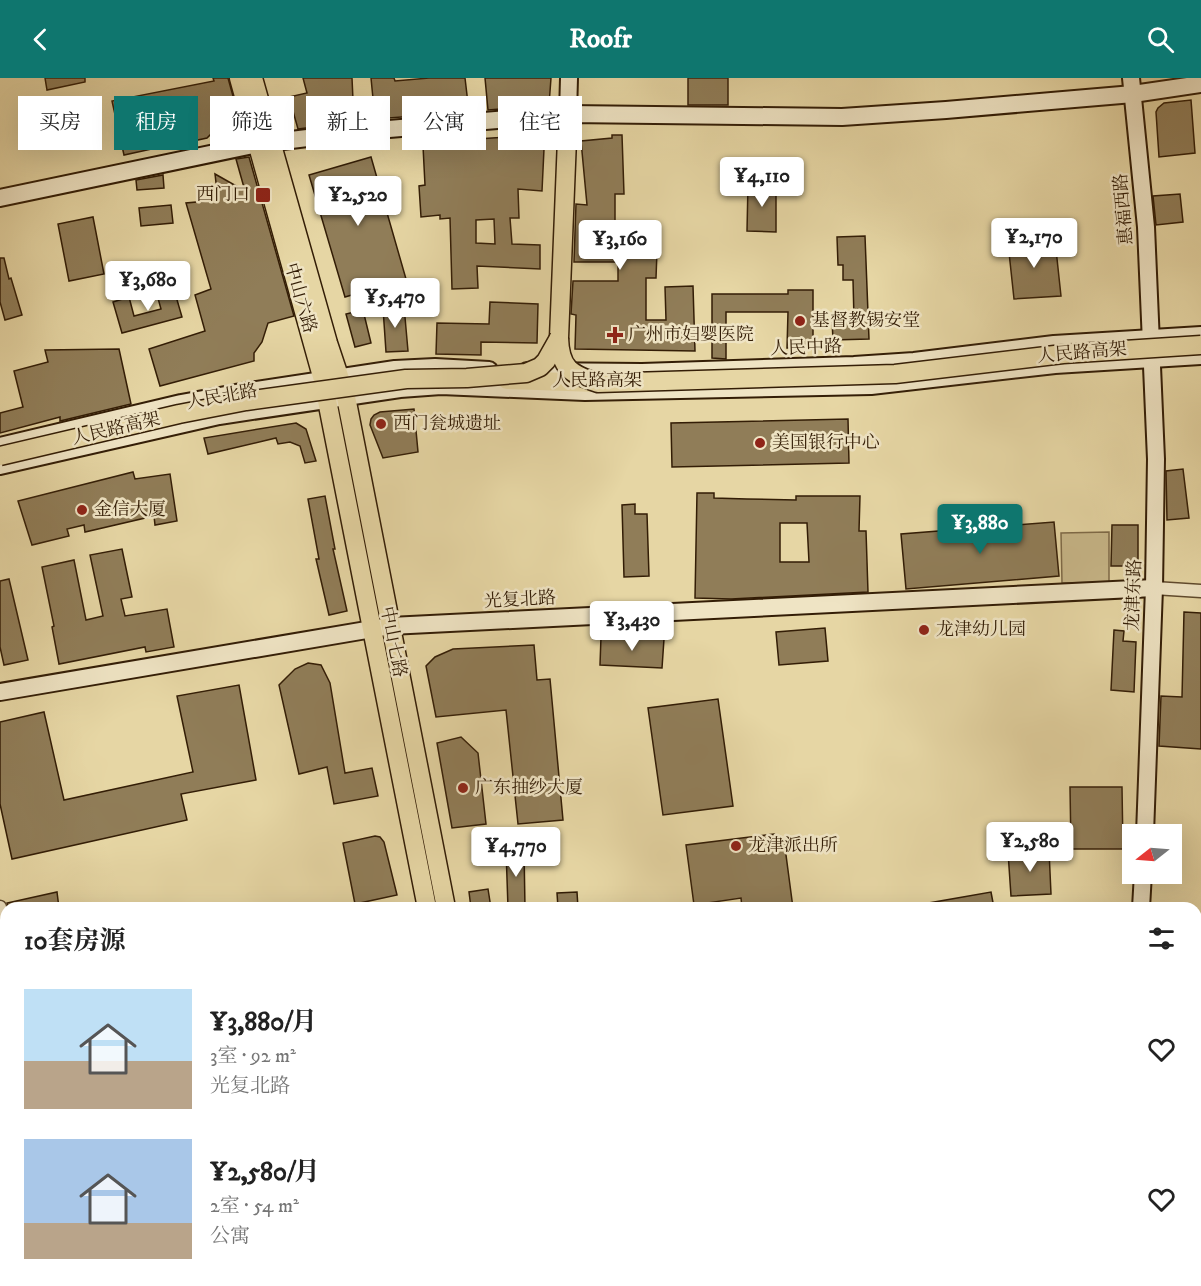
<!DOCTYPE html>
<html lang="zh">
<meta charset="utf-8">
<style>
body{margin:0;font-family:"IM FELL DW Pica","Noto Serif SC",serif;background:#f6f6f6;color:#222;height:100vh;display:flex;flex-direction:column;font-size:22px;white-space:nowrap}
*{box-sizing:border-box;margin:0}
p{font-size:20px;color:#767676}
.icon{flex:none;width:33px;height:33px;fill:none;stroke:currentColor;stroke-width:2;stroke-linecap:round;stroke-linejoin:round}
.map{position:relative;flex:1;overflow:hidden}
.details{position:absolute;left:0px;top:824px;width:1202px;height:386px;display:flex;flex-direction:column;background:#fff;border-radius:18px 18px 0 0;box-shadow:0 6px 24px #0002}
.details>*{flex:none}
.top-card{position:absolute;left:18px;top:18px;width:600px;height:54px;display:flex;gap:12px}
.needle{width:39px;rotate:253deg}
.tools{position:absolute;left:1122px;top:746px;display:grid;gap:12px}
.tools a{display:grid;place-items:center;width:60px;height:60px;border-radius:0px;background:#fff;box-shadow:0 6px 24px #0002;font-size:30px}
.price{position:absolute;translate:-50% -51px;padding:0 14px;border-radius:6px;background:#fff;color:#222;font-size:20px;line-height:39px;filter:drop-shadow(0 2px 3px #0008)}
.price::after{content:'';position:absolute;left:50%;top:36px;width:18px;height:14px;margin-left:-9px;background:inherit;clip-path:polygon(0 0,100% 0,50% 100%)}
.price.on{background:#0f766e;color:#fff}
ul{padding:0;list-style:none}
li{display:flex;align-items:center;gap:18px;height:150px;padding:0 24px}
li span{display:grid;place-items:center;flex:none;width:168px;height:120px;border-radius:0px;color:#555}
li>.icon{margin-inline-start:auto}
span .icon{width:72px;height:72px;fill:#fffc;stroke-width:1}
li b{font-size:26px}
h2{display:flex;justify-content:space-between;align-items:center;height:72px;padding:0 24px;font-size:26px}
.tag{padding:0 21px;border-radius:0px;background:#fff;box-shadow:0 6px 24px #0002;font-size:21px;line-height:54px}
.tag.on{background:#0f766e;color:#fff}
header{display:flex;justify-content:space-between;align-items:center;height:78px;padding:0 24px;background:#0f766e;color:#fff;font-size:27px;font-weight:700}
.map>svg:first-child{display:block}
.green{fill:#c8b789;stroke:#7e6a48;stroke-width:1.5}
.building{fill:#907d58;stroke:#331d06;stroke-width:1.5;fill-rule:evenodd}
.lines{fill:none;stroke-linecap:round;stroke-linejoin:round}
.street-casing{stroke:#604b2e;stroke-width:15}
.secondary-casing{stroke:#331d06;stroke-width:20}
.primary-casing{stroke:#331d06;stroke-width:21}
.street{stroke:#efe4c4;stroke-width:12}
.secondary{stroke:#efe4c4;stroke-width:16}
.primary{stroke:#e6d6a4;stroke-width:18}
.primary-bridge-casing{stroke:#331d06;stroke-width:21;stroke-linecap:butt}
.primary-bridge{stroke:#e6d6a4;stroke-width:18}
.poi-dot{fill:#8f2418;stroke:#efe4c4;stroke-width:2}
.labels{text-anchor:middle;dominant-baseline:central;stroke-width:5;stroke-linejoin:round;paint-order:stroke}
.poi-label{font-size:18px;fill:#331d06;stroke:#efe4c4;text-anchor:start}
.street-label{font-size:18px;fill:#331d06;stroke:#efe4c4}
</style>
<header><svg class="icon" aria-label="back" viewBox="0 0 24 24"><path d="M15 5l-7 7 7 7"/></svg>Roofr<svg class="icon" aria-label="search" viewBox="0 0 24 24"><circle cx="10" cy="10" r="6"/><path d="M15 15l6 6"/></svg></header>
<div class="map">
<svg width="1201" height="1208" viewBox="0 0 1201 1208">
<rect width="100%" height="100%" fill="#e6d6a4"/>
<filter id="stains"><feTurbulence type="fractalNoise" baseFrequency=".00333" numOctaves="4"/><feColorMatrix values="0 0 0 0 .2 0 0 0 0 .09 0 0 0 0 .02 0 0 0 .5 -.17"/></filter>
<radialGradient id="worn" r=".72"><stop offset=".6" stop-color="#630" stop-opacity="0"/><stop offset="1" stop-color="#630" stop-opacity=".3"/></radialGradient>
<path class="green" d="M 1109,454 L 1109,504 L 1062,505 L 1061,455 Z"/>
<g class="building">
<path d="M 45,0 L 85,0 L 85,4 L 47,12 Z"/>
<path d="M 213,0 L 228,0 L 244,58 L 230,61 L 225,42 L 207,60 L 170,68 L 164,48 L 160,49 L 161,69 L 124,77 L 112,23 L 214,3 Z"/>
<path d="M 303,0 L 352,0 L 354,44 L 298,51 L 289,19 L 307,15 Z"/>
<path d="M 371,0 L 394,0 L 395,3 L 429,0 L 465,0 L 469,34 L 375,41 Z"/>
<path d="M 485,0 L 551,0 L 549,27 L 488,32 Z"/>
<rect x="688" y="0" width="40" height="27"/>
<path d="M 1191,22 L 1195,75 L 1159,79 L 1156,34 L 1158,30 L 1164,25 Z"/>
<path d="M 612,57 L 622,57 L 624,116 L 615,116 L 615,151 L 611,151 L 611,172 L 657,173 L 656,200 L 646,200 L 646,242 L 666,242 L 665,209 L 693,208 L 695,273 L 575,271 L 576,237 L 571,236 L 573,203 L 618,203 L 618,184 L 574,184 L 576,126 L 587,127 L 581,63 L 612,60 Z"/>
<path d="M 507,59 L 508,69 L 544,71 L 542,113 L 518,111 L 519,140 L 510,140 L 512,166 L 540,167 L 540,191 L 477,188 L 478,210 L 452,211 L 450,140 L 440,141 L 440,137 L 421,139 L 419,108 L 425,107 L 423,68 L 462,65 L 462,62 ZM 494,141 L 495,166 L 476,165 L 476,142 Z"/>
<path d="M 249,79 L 294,238 L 268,245 L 262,264 L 254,275 L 254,283 L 160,308 L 149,271 L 205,253 L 195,217 L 211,211 L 186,125 L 218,122 L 215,96 L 245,113 L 236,81 Z"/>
<path d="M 371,79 L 406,201 L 345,219 L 309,97 Z"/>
<path d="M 163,97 L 164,110 L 137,112 L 136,102 Z"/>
<path d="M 748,106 L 776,106 L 776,154 L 747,153 Z"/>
<path d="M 1180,116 L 1183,144 L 1156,147 L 1153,118 Z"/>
<path d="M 171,127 L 173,145 L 141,148 L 139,130 Z"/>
<path d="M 93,139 L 104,196 L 69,203 L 58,146 Z"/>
<path d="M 865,158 L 869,261 L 833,262 L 832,242 L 854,241 L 853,202 L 843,202 L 843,187 L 838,187 L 837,159 Z"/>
<path d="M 1055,162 L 1061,218 L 1014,221 L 1008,165 Z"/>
<path d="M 0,180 L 4,180 L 9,201 L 11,200 L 22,237 L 5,242 L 0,224 Z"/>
<path d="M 173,208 L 182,239 L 122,255 L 113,224 L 129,219 L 134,238 L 161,231 L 156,213 Z"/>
<path d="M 788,212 L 813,212 L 813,270 L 787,270 L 788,234 L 726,234 L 726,281 L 712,280 L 712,216 L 788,216 Z"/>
<path d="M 490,224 L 538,226 L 537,265 L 481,264 L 481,277 L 436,276 L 437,245 L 489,246 Z"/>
<path d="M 404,228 L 408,273 L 386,274 L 383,230 Z"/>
<path d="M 363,232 L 371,265 L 355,269 L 346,236 Z"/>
<path d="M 119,271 L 131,326 L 60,343 L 60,339 L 0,355 L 0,335 L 23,329 L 14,293 L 48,284 L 45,272 Z"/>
<path d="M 414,331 L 418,374 L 383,380 L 370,347 L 371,341 L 374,337 L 380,334 Z"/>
<path d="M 848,341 L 849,385 L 672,389 L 671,345 Z"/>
<path d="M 296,345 L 306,351 L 316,383 L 305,385 L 300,368 L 290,364 L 278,366 L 276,360 L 208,376 L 204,360 Z"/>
<path d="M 1183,391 L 1189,440 L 1167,442 L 1166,393 Z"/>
<path d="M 133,394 L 135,401 L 170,396 L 177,443 L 155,447 L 154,438 L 85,454 L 84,447 L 67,451 L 69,458 L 32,467 L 18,423 Z"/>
<path d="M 697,415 L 714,415 L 714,420 L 747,421 L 796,422 L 796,418 L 860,418 L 859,453 L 866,453 L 868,514 L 731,521 L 695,520 ZM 780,445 L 807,445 L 809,484 L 780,484 Z"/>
<path d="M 325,418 L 335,471 L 333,471 L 347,533 L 329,537 L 316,481 L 319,481 L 308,421 Z"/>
<path d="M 635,426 L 635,436 L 647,436 L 649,498 L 624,499 L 622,427 Z"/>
<path d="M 1054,444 L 1059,498 L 906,511 L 901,456 Z"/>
<path d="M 1112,447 L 1138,447 L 1138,488 L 1111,488 Z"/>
<path d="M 122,471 L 132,519 L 121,521 L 125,538 L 167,531 L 174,569 L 146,574 L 145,569 L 59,586 L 52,549 L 54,548 L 42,489 L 74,482 L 86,542 L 103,538 L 90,477 Z"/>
<path d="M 9,501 L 28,582 L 4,587 L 0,569 L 0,503 Z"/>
<path d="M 1184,534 L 1201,535 L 1201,671 L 1159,668 L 1161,618 L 1182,619 Z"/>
<path d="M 825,550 L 828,583 L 779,587 L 776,554 Z"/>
<path d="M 1114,552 L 1124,553 L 1123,563 L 1136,564 L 1134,614 L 1111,612 Z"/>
<path d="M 601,559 L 664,561 L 662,590 L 600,587 Z"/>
<path d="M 534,567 L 537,602 L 550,601 L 563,742 L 518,746 L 506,632 L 436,639 L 426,588 L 435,579 L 453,571 Z"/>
<path d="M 308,585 L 321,587 L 330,605 L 345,695 L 372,690 L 378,718 L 334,726 L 327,689 L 299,696 L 279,607 L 295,591 Z"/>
<path d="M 239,607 L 256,702 L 181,716 L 187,742 L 12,781 L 0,726 L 0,644 L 44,634 L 64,722 L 193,694 L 177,618 Z"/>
<path d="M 718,621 L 733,728 L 663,737 L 648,630 Z"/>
<path d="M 461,659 L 478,675 L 486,746 L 452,750 L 437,665 Z"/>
<path d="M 1070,709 L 1122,709 L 1123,771 L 1071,771 Z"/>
<path d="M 774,756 L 784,762 L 793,830 L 742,830 L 741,820 L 694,827 L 686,767 Z"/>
<path d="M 375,758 L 380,759 L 384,764 L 397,817 L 355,826 L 343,765 Z"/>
<path d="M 506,771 L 524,771 L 525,830 L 508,830 Z"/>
<path d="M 1049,772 L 1051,816 L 1011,818 L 1008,774 Z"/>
<path d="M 488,811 L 491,830 L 471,830 L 469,814 Z"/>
<path d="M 57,814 L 59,830 L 8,830 L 7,825 Z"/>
<path d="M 577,814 L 578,830 L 558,830 L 557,815 Z"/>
<path d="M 991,814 L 994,830 L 929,830 L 929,825 Z"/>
</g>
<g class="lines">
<defs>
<g id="street">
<path d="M 1154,510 L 1201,513"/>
<path d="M 0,829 L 6,875"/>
<path d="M 0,1047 L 6,1046"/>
<path d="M 57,1203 L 58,1208"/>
<path d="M 217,1208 L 247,1203"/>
</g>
<g id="secondary">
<path d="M 1131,0 L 1146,149 L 1156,381 L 1154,510 L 1145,756"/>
<path d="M 568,36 L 569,0"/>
<path d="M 0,120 L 258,66 L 365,53 L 568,36 L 842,39 L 946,32 L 1133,16 L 1201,6"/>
<path d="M 527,293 L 642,294 L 854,287 L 914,283 L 1054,266 L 1201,257"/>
<path d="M 0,368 L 181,325 L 236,315 L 395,291 L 435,289 L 489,292"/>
<path d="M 0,388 L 219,338 L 400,311 L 441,308 L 585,314 L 871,308 L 1055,287 L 1201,278"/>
<path d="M 0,614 L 390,548 L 1154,510"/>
<path d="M 1141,830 L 1143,795"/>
<path d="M 1134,1203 L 1134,1208"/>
</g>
<g id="primary">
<path d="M 239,0 L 323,302 L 427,830"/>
<path d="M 253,0 L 328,265 L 346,319 L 446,830"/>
<path d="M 559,260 L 568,36"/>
<path d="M 507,302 L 596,305"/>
<path d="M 506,1203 L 507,1208"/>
<path d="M 524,1203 L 526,1208"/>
</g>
</defs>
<use href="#street" class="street-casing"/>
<use href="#secondary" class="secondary-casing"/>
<use href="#primary" class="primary-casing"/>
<use href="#street" class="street"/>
<use href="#secondary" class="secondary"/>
<use href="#primary" class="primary"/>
<defs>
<g id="primary-bridge">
<path d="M 559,260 C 560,291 571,296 598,305 L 895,296 L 1063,276 L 1201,267"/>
<path d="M 0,378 L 179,336 L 246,323 L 406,301 L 467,300 L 526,295 L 540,289 L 546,283 L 559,260"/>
</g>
</defs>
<use href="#primary-bridge" class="primary-bridge-casing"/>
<use href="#primary-bridge" class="primary-bridge"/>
</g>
<g class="poi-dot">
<rect x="255" y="109" width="16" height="16" rx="3"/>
<circle cx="800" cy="243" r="6"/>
<path d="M612 248h6v6h6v6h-6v6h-6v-6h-6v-6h6z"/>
<circle cx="381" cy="346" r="6"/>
<circle cx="760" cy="365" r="6"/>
<circle cx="82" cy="432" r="6"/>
<circle cx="924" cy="552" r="6"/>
<circle cx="463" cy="710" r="6"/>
<circle cx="736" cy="768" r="6"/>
</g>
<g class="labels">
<g class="poi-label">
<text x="250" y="117" text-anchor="end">西门口</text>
<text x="812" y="243">基督教锡安堂</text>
<text x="628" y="257">广州市妇婴医院</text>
<text x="393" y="346">西门瓮城遗址</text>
<text x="772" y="365">美国银行中心</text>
<text x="94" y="432">金信大厦</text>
<text x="936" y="552">龙津幼儿园</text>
<text x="475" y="710">广东抽纱大厦</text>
<text x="748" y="768">龙津派出所</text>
</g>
<g class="street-label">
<text transform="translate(1124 131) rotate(-95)">惠福西路</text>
<text transform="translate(300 220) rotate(74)">中山六路</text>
<text transform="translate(806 270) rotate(-2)">人民中路</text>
<text transform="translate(1082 275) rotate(-5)">人民路高架</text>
<text x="597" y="303">人民路高架</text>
<text transform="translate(222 319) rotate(-10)">人民北路</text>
<text transform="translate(116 351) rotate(-13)">人民路高架</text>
<text transform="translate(1134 517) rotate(-88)">龙津东路</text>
<text transform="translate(520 522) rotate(-3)">光复北路</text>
<text transform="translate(393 564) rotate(79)">中山七路</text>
</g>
</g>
<rect width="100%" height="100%" filter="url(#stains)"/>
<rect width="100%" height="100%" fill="url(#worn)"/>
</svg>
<div class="tools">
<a><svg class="needle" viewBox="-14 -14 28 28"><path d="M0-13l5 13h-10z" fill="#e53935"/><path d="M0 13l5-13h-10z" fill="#767676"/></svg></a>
</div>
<b class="price" style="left:762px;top:130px">¥4,110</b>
<b class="price" style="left:358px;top:149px">¥2,520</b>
<b class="price" style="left:1034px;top:191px">¥2,170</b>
<b class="price" style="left:620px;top:193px">¥3,160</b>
<b class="price" style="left:148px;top:234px">¥3,680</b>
<b class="price" style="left:395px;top:251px">¥5,470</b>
<b class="price on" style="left:980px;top:477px">¥3,880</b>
<b class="price" style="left:632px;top:574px">¥3,430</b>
<b class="price" style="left:1030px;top:795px">¥2,580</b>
<b class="price" style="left:516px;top:800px">¥4,770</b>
<div class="top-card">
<a class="tag">买房</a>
<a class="tag on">租房</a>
<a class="tag">筛选</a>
<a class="tag">新上</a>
<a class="tag">公寓</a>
<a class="tag">住宅</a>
</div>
<section class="details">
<h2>10套房源<svg class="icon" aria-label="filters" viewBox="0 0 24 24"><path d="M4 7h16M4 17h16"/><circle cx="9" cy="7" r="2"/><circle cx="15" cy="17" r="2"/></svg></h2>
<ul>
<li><span style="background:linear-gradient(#bfe0f5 60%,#b9a48a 0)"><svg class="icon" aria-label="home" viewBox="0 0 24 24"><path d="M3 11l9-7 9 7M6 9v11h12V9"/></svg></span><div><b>¥3,880/月</b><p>3室 · 92 m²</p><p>光复北路</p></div><svg class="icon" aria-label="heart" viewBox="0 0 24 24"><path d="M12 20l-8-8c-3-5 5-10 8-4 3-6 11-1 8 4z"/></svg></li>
<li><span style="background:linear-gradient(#a9c7e8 70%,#b9a48a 0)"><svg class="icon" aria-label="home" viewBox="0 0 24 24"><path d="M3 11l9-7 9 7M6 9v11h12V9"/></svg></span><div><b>¥2,580/月</b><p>2室 · 54 m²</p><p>公寓</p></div><svg class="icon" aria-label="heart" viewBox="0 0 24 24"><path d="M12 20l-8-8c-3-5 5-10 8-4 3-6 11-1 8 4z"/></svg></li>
</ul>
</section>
</div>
